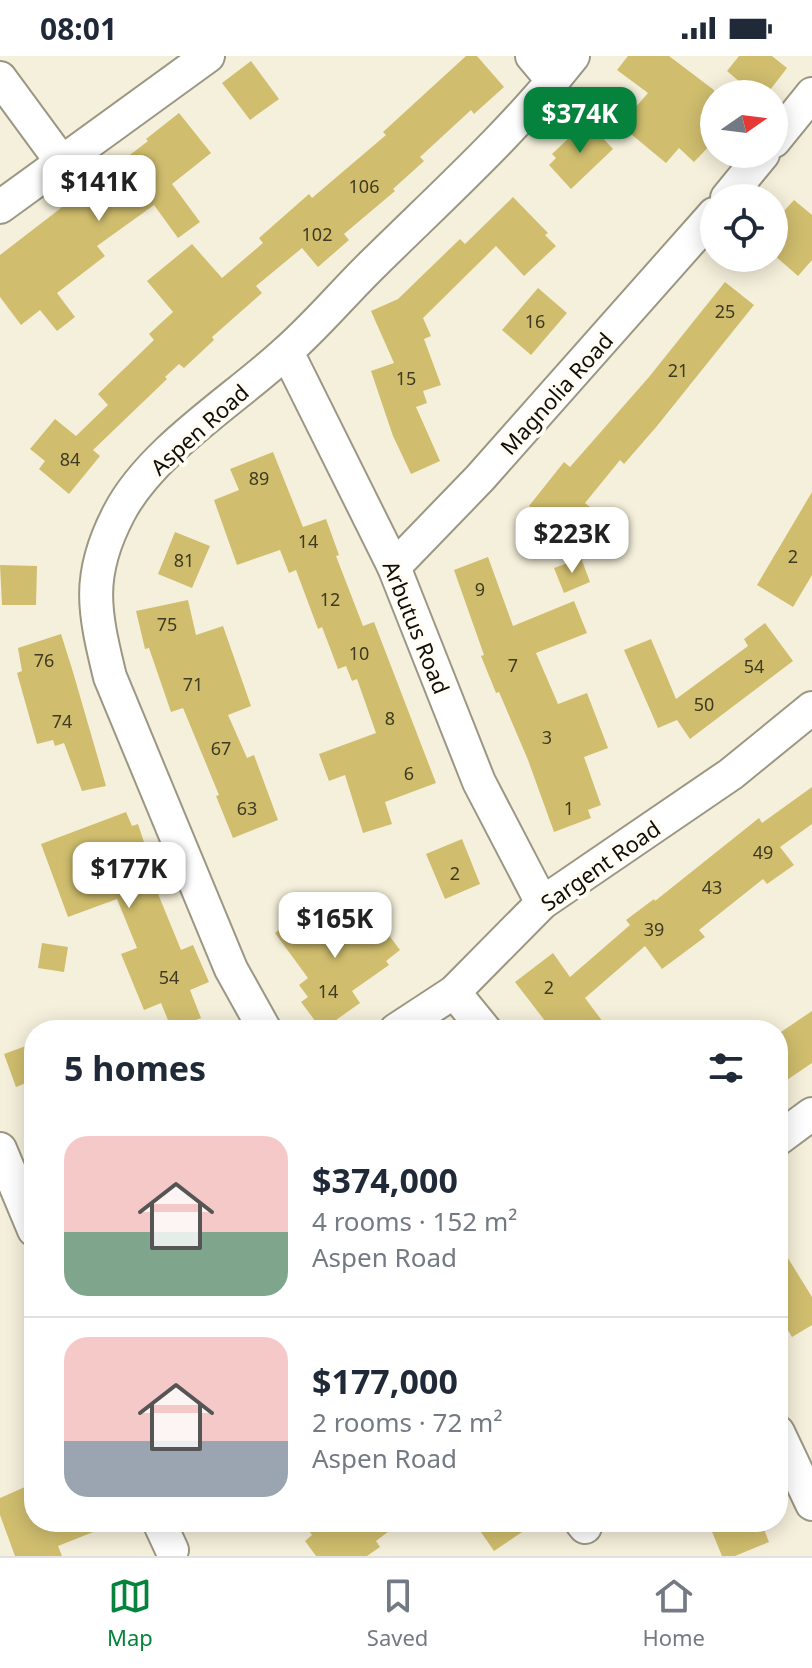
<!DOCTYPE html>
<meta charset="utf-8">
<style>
body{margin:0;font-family:"Noto Sans",sans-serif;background:#f2f2f3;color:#1f2937;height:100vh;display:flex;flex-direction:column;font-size:30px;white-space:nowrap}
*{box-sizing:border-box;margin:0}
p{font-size:26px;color:#747a83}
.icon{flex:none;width:44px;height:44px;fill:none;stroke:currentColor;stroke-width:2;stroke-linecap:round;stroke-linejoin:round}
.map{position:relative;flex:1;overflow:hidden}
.sheet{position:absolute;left:24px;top:964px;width:764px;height:512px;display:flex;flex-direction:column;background:#fff;border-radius:32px;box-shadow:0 4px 20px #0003}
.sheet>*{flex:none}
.needle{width:52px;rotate:76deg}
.controls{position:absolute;left:700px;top:24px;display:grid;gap:16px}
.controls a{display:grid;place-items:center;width:88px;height:88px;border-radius:50%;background:#fff;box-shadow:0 4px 20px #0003;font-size:40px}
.price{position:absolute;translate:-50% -68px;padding:0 18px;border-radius:16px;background:#fff;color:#222;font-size:26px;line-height:52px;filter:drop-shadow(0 2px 4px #0008)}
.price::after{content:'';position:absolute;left:50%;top:48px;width:24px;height:18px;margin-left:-12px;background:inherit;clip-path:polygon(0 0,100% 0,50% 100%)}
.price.current{background:#05833d;color:#fff}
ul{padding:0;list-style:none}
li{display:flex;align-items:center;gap:24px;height:200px;padding:0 40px}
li+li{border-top:2px solid #e0e1e3}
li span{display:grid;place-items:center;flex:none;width:224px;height:160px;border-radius:24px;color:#555}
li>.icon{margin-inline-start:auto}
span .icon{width:96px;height:96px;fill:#fffc;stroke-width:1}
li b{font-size:34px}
h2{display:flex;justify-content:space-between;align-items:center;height:96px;padding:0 40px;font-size:34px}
.status{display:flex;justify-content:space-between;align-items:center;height:56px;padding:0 40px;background:#fff;direction:ltr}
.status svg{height:22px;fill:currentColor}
.menu{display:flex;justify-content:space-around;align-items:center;height:112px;border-top:2px solid #e0e1e3;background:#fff;font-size:22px;color:#747a83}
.menu a{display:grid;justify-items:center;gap:4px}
.menu .current{color:#05833d}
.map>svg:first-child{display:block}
.building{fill:#d0be6e}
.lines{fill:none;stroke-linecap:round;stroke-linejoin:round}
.street-casing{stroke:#9b9783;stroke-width:36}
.street{stroke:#fff;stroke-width:32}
.labels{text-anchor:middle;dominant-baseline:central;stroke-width:8;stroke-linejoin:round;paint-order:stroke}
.number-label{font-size:18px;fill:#3f3a21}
.street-label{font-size:22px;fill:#0f0e07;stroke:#fffdf5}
</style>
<div class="status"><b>08:01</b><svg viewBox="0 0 49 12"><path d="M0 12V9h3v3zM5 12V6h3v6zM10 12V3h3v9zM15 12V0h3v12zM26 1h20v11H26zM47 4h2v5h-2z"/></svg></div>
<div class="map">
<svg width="812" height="1500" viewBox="0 0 812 1500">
<rect width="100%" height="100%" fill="#f5f0db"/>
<g class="building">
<path d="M 466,0 L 477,0 L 504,31 L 474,58 L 471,54 L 420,101 L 424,105 L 393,133 L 395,135 L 344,178 L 349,184 L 318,211 L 302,192 L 256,230 L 262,237 L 212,281 L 214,284 L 184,312 L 179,308 L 165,321 L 167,323 L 93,394 L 100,400 L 69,438 L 39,413 L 45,405 L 30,393 L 55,363 L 76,380 L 108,349 L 98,338 L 154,284 L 149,278 L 173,256 L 147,225 L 192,188 L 222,222 L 263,187 L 259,182 L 309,138 L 312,142 L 386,79 L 383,76 Z"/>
<path d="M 628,0 L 669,0 L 714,34 L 714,85 L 694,106 L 679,92 L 666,107 L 620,69 L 648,37 L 617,14 Z"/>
<path d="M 739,0 L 772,0 L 787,12 L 767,38 L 754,38 L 727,15 Z"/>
<path d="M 251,5 L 279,43 L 250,64 L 222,27 Z"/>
<path d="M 179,57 L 211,97 L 172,128 L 200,166 L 178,182 L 154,149 L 97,190 L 105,200 L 57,237 L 75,261 L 57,275 L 40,254 L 21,269 L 0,241 L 0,199 L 148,85 L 146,83 Z"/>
<path d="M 587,65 L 613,93 L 571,133 L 549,109 L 556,102 L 552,98 Z"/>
<path d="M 513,141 L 548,177 L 545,179 L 556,190 L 524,220 L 496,190 L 423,262 L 431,280 L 424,283 L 441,329 L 423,335 L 427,347 L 416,351 L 440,405 L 411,418 L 393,380 L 371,315 L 394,307 L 371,255 L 398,243 L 460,183 L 465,188 Z"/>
<path d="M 794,144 L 812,159 L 812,204 L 798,220 L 774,199 L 774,166 Z"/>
<path d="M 725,226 L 754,249 L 657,370 L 624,408 L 620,404 L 585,447 L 601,460 L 577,489 L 529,450 L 564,406 L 570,411 L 649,321 Z"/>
<path d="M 538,232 L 567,257 L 531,299 L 502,274 Z"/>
<path d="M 273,396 L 303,471 L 326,463 L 339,499 L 336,500 L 363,570 L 374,566 L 436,727 L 385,746 L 392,768 L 363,777 L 345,719 L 329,725 L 319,698 L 376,677 L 357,623 L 352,625 L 346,610 L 338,613 L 322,571 L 318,573 L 296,514 L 289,517 L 280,494 L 237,509 L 214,444 L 239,434 L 230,413 Z"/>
<path d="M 812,436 L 812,519 L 793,551 L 757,529 Z"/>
<path d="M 175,476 L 210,490 L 192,532 L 158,518 Z"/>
<path d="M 488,501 L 513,570 L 574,545 L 587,577 L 536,597 L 558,648 L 587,637 L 608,692 L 584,701 L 601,749 L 588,754 L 591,762 L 554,776 L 528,704 L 499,636 L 496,637 L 481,600 L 484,599 L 454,514 Z"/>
<path d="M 581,502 L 590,526 L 564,537 L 554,512 Z"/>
<path d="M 0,509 L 37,510 L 36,549 L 2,549 Z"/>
<path d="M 188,544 L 196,579 L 223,570 L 251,650 L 228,659 L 247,702 L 254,699 L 278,764 L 233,782 L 216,740 L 219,739 L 183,652 L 171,656 L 149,592 L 145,593 L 136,555 Z"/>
<path d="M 765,567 L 793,605 L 690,683 L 677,664 L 658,672 L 624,594 L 651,583 L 676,643 L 748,590 L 744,583 Z"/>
<path d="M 61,578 L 73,616 L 106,730 L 82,735 L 64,687 L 55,690 L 53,684 L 37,688 L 17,617 L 22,615 L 18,592 Z"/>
<path d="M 812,731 L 812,768 L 780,791 L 794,809 L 767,828 L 763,823 L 699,874 L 705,881 L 662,913 L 645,890 L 585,942 L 609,974 L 552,974 L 515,926 L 553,897 L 570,921 L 630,869 L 626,864 L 654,843 L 655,845 L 759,762 L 762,767 Z"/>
<path d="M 126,756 L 132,770 L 138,768 L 150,804 L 145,806 L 181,894 L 193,889 L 209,926 L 190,934 L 201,962 L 172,974 L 161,947 L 144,954 L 121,898 L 137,892 L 117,843 L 68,861 L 41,788 Z"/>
<path d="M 462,783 L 480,828 L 445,843 L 426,798 Z"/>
<path d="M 317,845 L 343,880 L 373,858 L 400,894 L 386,905 L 389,909 L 352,935 L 360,947 L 322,974 L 301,946 L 308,941 L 299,929 L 308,922 L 275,877 Z"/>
<path d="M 42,887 L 68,891 L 64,916 L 38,912 Z"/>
<path d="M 812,955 L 812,1007 L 778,1030 L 778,978 Z"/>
<path d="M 34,987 L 34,1024 L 16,1031 L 4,998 Z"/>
<path d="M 778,1186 L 812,1241 L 812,1269 L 792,1281 L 778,1258 Z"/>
<path d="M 34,1427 L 34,1466 L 116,1467 L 58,1490 L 62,1500 L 15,1500 L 0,1459 L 0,1442 Z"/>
<path d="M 302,1466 L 401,1466 L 376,1485 L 380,1491 L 367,1500 L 316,1500 L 305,1485 L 312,1479 Z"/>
<path d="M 474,1466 L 537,1466 L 494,1495 Z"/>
<path d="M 708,1466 L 761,1466 L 769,1486 L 735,1500 L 722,1500 Z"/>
</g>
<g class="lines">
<defs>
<g id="street">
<path d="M 532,0 L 553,25"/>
<path d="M 0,22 L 61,105"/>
<path d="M 774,85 L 812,38"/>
<path d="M 727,142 L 763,98"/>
<path d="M 0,151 L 208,0"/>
<path d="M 287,296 L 394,511 L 479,726 L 542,847"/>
<path d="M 394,511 L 480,422 L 714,158"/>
<path d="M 454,936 L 485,974"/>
<path d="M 265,974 L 231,913 L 110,621 C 94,555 86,520 119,457 C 151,395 234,344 285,297 C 317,269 344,236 375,206 C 443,139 514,75 573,0"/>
<path d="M 396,974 L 454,936 L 542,847 L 731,718 L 812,652"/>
<path d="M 778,1083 L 812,1058"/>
<path d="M 0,1093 L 34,1174"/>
<path d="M 778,1376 L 812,1448"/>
<path d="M 159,1466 L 172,1494"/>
<path d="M 581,1466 L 585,1471"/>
</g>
</defs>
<use href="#street" class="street-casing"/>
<use href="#street" class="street"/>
</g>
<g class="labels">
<g class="number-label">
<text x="364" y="130">106</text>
<text x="317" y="178">102</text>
<text x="725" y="255">25</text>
<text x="535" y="265">16</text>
<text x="678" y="314">21</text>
<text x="406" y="322">15</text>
<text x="70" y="403">84</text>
<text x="259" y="422">89</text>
<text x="308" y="485">14</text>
<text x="793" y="500">2</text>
<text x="184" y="504">81</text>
<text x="480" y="533">9</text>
<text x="330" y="543">12</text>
<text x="167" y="568">75</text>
<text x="359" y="597">10</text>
<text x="44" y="604">76</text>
<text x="513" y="609">7</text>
<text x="754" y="610">54</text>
<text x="193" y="628">71</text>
<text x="704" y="648">50</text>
<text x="390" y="662">8</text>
<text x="62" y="665">74</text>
<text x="547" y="681">3</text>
<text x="221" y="692">67</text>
<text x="409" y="717">6</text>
<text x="247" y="752">63</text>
<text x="569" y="752">1</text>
<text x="763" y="796">49</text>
<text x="455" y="817">2</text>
<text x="712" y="831">43</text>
<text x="654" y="873">39</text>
<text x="169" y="921">54</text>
<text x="549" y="931">2</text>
<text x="328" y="935">14</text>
</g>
<g class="street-label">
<text transform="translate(556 337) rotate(-48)">Magnolia Road</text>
<text transform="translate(199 373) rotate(-42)">Aspen Road</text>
<text transform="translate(417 571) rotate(68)">Arbutus Road</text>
<text transform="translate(600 809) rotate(-35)">Sargent Road</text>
</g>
</g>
</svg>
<div class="controls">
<a><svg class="needle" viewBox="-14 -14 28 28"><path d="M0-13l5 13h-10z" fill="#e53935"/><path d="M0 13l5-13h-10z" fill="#747a83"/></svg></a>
<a><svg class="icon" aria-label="locate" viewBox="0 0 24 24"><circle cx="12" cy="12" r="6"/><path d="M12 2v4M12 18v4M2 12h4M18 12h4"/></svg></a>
</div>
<b class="price current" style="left:580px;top:99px">$374K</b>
<b class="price" style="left:99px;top:167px">$141K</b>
<b class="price" style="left:572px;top:519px">$223K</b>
<b class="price" style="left:129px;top:854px">$177K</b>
<b class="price" style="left:335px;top:904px">$165K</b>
<section class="sheet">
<h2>5 homes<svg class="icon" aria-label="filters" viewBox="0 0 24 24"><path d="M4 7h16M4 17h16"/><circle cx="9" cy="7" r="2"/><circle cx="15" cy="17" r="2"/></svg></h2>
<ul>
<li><span style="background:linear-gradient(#f6c9c9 60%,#7fa58c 0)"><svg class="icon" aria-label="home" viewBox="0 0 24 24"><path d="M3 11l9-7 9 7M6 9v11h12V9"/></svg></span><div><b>$374,000</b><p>4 rooms · 152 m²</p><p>Aspen Road</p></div></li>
<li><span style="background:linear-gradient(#f6c9c9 65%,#9aa5b1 0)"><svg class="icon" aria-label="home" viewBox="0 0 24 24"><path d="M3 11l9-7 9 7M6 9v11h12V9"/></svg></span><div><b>$177,000</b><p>2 rooms · 72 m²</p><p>Aspen Road</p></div></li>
</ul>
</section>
</div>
<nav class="menu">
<a class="current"><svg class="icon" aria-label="map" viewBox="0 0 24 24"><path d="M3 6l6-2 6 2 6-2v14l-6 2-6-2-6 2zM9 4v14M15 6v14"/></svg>Map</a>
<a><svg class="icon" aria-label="saved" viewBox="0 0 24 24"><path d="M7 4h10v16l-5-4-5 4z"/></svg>Saved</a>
<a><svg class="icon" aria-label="home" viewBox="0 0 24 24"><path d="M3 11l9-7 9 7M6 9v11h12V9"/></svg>Home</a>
</nav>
